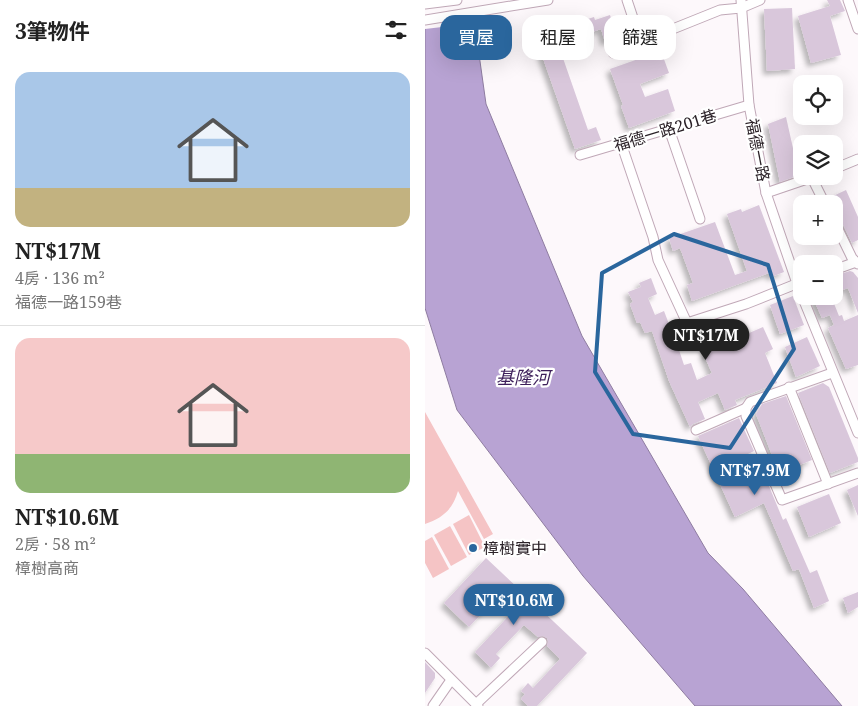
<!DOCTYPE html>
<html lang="zh-TW">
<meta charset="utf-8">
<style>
body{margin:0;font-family:"Noto Serif","Noto Sans TC",serif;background:#f2f2f2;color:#222;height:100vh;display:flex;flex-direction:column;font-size:19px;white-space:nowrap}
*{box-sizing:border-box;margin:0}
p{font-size:16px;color:#767676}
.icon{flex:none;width:28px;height:28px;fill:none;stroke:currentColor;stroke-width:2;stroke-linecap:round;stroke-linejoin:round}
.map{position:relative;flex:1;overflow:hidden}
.panel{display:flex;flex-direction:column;background:#fff;width:425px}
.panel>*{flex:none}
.hud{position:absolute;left:15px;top:15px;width:342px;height:45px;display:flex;gap:10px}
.fabs{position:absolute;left:368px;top:75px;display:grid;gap:10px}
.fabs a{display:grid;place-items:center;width:50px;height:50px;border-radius:10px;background:#fff;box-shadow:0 5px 20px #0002;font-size:25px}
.price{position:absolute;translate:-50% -42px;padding:0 11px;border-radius:18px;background:#2a669d;color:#fff;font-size:16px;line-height:32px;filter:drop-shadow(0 1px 2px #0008)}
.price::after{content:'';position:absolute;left:50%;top:30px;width:15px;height:11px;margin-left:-8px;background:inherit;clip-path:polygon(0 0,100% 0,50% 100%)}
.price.active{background:#222;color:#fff}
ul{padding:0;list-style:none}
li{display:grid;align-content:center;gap:10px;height:265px;padding:0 15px}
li+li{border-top:1px solid #e0e0e0}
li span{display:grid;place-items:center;height:155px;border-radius:15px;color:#555}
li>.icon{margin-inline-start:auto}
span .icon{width:90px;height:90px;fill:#fffc;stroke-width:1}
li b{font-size:21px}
h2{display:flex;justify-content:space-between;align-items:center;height:60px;padding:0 15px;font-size:21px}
.pill{padding:0 18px;border-radius:15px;background:#fff;box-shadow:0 5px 20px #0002;font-size:18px;line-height:45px}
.pill.active{background:#2a669d;color:#fff}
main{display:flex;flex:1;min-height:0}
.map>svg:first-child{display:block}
.green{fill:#f5c4c5}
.water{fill:#b8a3d3;stroke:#8e7ca0}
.pier{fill:#fdf8fb}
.building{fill:#d9c7db;filter:url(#shadow)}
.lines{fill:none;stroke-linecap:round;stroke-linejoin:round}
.minor-casing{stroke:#c0a8b7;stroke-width:11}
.minor{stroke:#fff;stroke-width:9}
.marked{fill:none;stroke:#2a669d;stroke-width:4;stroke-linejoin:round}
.poi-dot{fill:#2a669d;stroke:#fff;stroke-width:2}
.labels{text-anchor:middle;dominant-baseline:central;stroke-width:4.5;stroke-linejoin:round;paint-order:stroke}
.street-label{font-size:16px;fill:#2b2228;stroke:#fff}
.poi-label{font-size:16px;fill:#2b2228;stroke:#fff;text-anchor:start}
.water-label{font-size:18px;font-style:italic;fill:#3d1f5a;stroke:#fff}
</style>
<main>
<section class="panel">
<h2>3筆物件<svg class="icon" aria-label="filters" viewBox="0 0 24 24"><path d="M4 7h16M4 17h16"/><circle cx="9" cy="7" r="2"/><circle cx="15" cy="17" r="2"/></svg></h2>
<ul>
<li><span style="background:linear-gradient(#a9c7e8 75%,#c2b280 0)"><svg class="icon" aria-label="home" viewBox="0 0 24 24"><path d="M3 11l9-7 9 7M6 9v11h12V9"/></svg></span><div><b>NT$17M</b><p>4房 · 136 m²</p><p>福德一路159巷</p></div></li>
<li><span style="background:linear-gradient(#f6c9c9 75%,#8fb573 0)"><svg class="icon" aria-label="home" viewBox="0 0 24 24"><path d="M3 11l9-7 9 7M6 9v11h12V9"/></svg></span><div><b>NT$10.6M</b><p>2房 · 58 m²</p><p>樟樹高商</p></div></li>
</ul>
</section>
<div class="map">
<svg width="433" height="706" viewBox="0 0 433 706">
<defs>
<filter id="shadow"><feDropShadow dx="-4" dy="4" stdDeviation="2.5" flood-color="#0004"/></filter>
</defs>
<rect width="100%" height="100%" fill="#fdf8fb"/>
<g class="green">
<path d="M 0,412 L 68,534 L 59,539 L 33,491 C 28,509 18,518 0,524 Z"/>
<path d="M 44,515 L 60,547 L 44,555 L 28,524 Z"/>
<path d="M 25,526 L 42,557 L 26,566 L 9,535 Z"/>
<path d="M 7,537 L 24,569 L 8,578 L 0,563 L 0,541 Z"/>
</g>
<path class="water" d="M 0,0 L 63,0 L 52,40 L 61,104 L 157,336 L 283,553 L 318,589 L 417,706 L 270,706 L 158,576 L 32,410 L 0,308 Z"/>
<path class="pier" d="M 0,0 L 66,0 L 60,22 L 0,29 Z"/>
<g class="building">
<path d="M 402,0 L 415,0 L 420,11 L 405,16 L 416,55 L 386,63 L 373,16 L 405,6 Z"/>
<path d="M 367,8 L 370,69 L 342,71 L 339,9 Z"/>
<path d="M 185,15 L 192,38 L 180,42 L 176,29 L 134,43 L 129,30 L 169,17 L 170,20 Z"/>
<path d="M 132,41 L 163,130 L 171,127 L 176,140 L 150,149 L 114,47 Z"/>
<path d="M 236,51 L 244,73 L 215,84 L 220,97 L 243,89 L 250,111 L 204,128 L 196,106 L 198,105 L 185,69 Z"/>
<path d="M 361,117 L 374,175 L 355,182 L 343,124 Z"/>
<path d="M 421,190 L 433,217 L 433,240 L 427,243 L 415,218 L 409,215 L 409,204 L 406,204 L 404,198 Z"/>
<path d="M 334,205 L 359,272 L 346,277 L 344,273 L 267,301 L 262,285 L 268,283 L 255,248 L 248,251 L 244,238 L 290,222 L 310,275 L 322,271 L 302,214 L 316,209 L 317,212 Z"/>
<path d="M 425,271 L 428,272 L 433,278 L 433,313 L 423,288 L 409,293 L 409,276 Z"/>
<path d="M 226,278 L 232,294 L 223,298 L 230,315 L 239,311 L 247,332 L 253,330 L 259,345 L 253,347 L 259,365 L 266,363 L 272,380 L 287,373 L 278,353 L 338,327 L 348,349 L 340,353 L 352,383 L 310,400 L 312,405 L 300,410 L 293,393 L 273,402 L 280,419 L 268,424 L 265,427 L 244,381 L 227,331 L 220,333 L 215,322 L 212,323 L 205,304 L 208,302 L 203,292 L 216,287 L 214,283 Z"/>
<path d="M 368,296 L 379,325 L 355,334 L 345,305 Z"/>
<path d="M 387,296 L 406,296 L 414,316 L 417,315 L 419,321 L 433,315 L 433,365 L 421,369 L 403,328 L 409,325 L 405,315 L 397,318 Z"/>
<path d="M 382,337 L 395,366 L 371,377 L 360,347 Z"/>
<path d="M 398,383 L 404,387 L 433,458 L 433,462 L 405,473 L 373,393 Z"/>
<path d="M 361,396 L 387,460 L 354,473 L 331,414 L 337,404 Z"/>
<path d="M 314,418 L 329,451 L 304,463 L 312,479 L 337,469 L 358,520 L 361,518 L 385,573 L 392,570 L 404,601 L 389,608 L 374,569 L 368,571 L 339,503 L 310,517 L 273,436 Z"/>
<path d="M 433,485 L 433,516 L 422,490 Z"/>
<path d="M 404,494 L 416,523 L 384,537 L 372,507 Z"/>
<path d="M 61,558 L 162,653 L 112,706 L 103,706 L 96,699 L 100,694 L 96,691 L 103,683 L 108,688 L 135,659 L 122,646 L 123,641 L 122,638 L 118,636 L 113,637 L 99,625 L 71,654 L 75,658 L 66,668 L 50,652 L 91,608 L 76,593 L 44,627 L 19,603 Z"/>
<path d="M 433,592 L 433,607 L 423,613 L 418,598 Z"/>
<path d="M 0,662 L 10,673 L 10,678 L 0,693 Z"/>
</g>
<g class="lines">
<defs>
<g id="minor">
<path d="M 202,0 L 214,36"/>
<path d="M 316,0 L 324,105 L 341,193 L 376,295"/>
<path d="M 423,0 L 433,29"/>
<path d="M 0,4 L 32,0"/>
<path d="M 0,20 L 123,0"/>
<path d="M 188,53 L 295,10 L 316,8 L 335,0"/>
<path d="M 244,129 L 275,219"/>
<path d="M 196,143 L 228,237 L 233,260 L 262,323 L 321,304 L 376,282"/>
<path d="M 155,155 L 324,105"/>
<path d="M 409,169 L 433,159"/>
<path d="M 387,178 L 400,204"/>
<path d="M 341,193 L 391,176"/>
<path d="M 409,221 L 427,258 L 433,264"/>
<path d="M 409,270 L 431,262"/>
<path d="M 377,296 L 433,433"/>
<path d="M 407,373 L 325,402 L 321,408 L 321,416 L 357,500 L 433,473"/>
<path d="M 364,387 L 403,484"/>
<path d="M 271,430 L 321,408"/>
<path d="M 0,653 L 53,706"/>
<path d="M 51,704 L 117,642"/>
<path d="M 8,706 L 26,680"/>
</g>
</defs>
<use href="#minor" class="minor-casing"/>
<use href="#minor" class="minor"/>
</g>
<path class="marked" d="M 249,234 L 343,265 L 369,349 L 305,448 L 208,434 L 170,372 L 177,273 Z"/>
<circle class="poi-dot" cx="48" cy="548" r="5"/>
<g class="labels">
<g class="street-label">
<text transform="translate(240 130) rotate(-17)">福德一路201巷</text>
<text transform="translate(333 150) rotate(79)">福德一路</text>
</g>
<g class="poi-label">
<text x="58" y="548">樟樹實中</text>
</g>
<g class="water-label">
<text x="98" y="377">基隆河</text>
</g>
</g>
</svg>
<div class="fabs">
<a><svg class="icon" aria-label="locate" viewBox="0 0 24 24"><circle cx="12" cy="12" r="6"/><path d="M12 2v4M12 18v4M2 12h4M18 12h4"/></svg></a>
<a><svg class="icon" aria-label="layers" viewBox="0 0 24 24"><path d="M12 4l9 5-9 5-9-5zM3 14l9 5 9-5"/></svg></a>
<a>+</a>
<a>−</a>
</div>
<b class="price active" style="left:281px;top:361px">NT$17M</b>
<b class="price" style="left:330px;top:496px">NT$7.9M</b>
<b class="price" style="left:89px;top:626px">NT$10.6M</b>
<div class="hud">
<a class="pill active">買屋</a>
<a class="pill">租屋</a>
<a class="pill">篩選</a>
</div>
</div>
</main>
